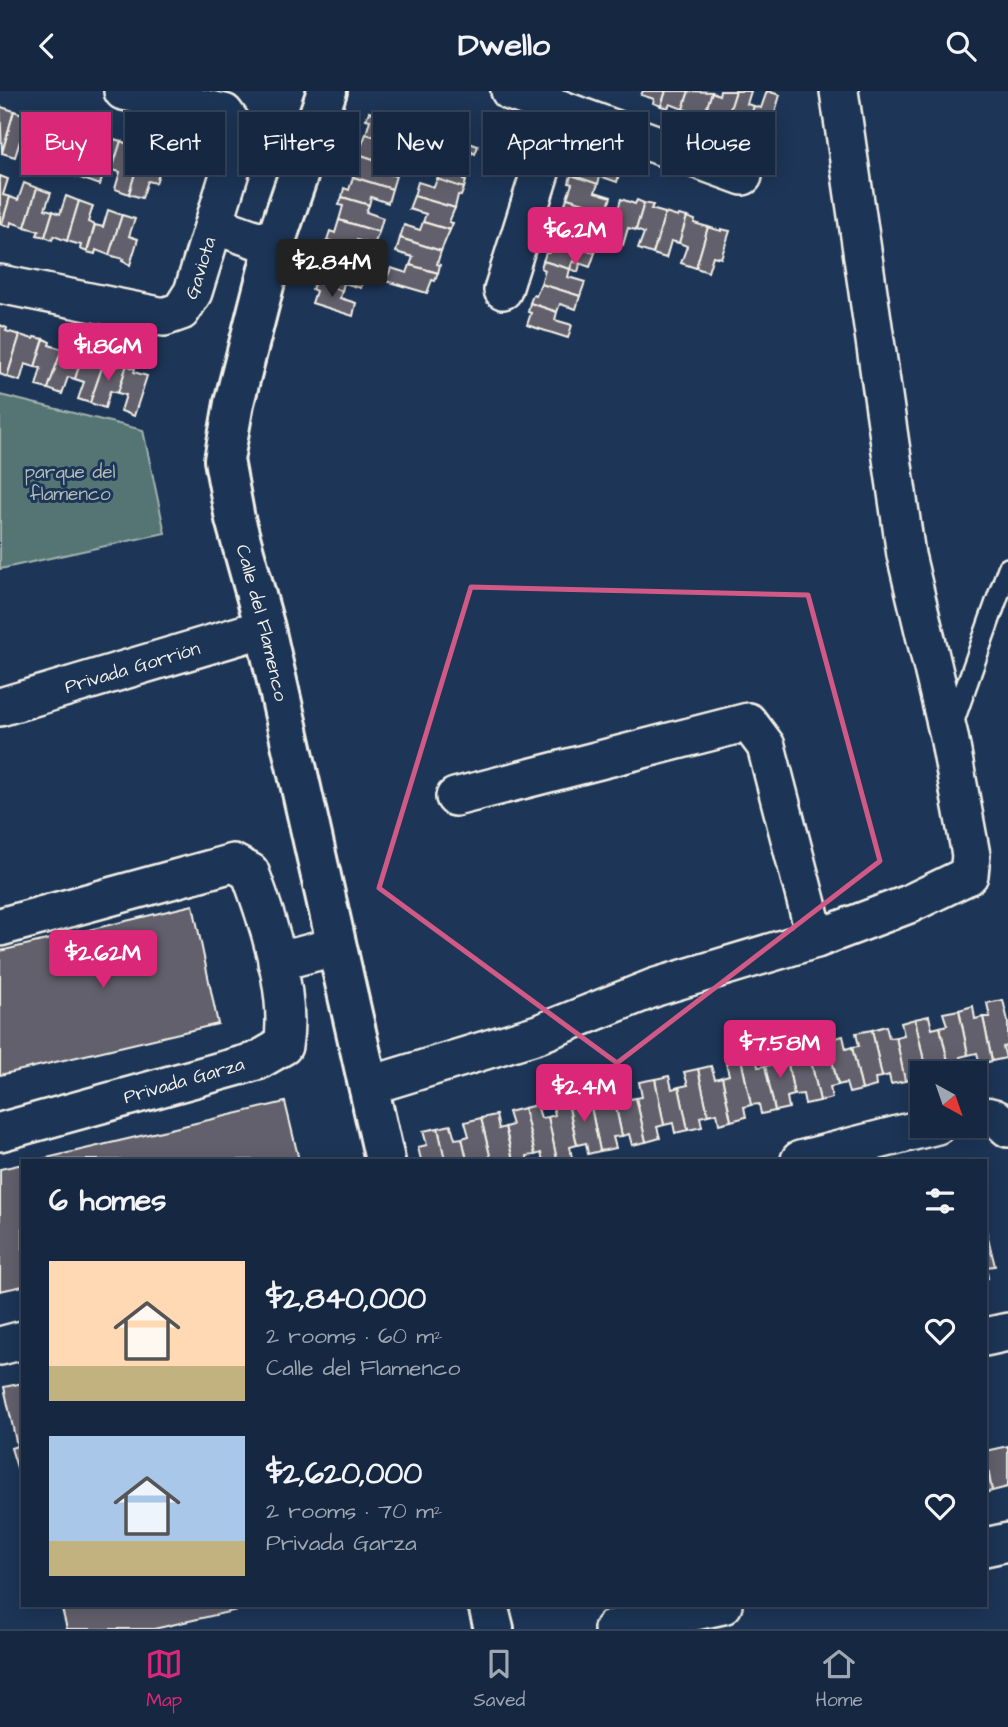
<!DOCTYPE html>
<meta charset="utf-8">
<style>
body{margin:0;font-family:"Architects Daughter",sans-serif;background:#1f3048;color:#f1f3f6;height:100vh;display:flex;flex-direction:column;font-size:26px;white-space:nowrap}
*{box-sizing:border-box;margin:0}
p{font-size:23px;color:#9ea6b1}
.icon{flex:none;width:38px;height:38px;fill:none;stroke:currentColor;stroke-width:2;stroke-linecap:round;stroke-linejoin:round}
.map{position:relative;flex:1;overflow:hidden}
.side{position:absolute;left:21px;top:1068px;width:966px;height:448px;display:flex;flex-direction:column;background:#162841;border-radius:0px;box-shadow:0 4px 18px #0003,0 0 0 2px #35445a}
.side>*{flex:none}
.top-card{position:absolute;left:21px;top:21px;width:966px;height:63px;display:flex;gap:14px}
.needle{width:46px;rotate:140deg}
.tools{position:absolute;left:910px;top:970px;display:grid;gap:14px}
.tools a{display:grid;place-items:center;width:77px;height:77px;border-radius:0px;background:#162841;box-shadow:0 4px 18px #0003,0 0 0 2px #35445a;font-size:35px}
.price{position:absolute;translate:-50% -60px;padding:0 16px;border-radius:7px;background:#db2777;color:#fff;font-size:23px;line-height:46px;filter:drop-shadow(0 2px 4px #0008)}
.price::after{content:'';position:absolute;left:50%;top:42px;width:21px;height:16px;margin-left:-10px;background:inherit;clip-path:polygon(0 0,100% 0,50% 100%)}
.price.active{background:#222;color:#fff}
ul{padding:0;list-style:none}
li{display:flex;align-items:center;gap:21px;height:175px;padding:0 28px}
li span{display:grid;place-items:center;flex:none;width:196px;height:140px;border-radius:0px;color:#555}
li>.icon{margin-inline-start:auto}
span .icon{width:84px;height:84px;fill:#fffc;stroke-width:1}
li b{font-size:30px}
h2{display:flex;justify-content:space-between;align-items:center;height:84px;padding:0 28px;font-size:30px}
.pill{padding:0 24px;border-radius:0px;background:#162841;box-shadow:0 4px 18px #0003,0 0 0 2px #35445a;font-size:24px;line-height:63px}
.pill.active{background:#db2777;color:#fff}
header{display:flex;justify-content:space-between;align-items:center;height:91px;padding:0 28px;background:#162841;font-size:32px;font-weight:700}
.menu{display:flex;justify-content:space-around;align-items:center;height:98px;border-top:2px solid #35445a;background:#162841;font-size:19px;color:#9ea6b1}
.menu a{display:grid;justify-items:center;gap:4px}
.menu .active{color:#db2777}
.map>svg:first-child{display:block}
.green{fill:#547575;stroke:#a4b3ae;stroke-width:2}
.building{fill:#62616c;stroke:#f4f1e8;stroke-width:2}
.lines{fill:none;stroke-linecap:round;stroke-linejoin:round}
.service-casing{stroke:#f4f1e8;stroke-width:24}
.minor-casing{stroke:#f4f1e8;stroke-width:42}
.tertiary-casing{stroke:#f4f1e8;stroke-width:44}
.service{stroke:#1d3557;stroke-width:19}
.minor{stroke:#1d3557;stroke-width:37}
.tertiary{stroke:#1d3557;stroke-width:38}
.marked{fill:none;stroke:#d15985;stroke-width:5;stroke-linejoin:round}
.labels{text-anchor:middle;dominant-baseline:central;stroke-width:6;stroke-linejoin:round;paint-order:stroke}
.street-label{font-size:19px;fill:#f4f1e8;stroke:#1d3557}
.park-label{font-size:19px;fill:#b4bfba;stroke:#1d3557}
</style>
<header><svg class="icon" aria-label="back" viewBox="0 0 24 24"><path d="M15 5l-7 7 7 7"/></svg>Dwello<svg class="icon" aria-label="search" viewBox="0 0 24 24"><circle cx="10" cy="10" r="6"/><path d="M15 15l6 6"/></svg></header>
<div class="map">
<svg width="1008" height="1538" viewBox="0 0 1008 1538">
<rect width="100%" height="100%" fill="#1d3557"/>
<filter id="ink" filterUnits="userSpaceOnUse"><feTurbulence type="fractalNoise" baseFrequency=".0143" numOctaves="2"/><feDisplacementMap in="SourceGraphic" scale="14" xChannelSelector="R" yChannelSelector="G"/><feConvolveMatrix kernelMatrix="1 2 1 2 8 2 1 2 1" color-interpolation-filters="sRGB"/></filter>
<g filter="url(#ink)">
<path class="green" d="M 0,304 L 143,339 L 165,442 L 0,478 Z"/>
<g class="building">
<path d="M 643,0 L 666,0 L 661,15 L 653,12 L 654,8 L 641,4 Z"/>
<path d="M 666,0 L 689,0 L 683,18 L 670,13 L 668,17 L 661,15 Z"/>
<path d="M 689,0 L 712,1 L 703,29 L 695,26 L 696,22 L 683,18 Z"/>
<path d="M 720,0 L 736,0 L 726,31 L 711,26 L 710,31 L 703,29 L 712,1 L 719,4 Z"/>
<path d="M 736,0 L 751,0 L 747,13 L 754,15 L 746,42 L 737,39 L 739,35 L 726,31 Z"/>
<path d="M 767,0 L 780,4 L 768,45 L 754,40 L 753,44 L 746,42 L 754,15 L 761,17 Z"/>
<path d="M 0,13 L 1,16 L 14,20 L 2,62 Z"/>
<path d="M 14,20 L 28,25 L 29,22 L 37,24 L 28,52 L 20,50 L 15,66 L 2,62 Z"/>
<path d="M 369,21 L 396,29 L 394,36 L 410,42 L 406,55 L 366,43 L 370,29 L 366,28 Z"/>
<path d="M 37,24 L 44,27 L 43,30 L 56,34 L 44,76 L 30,71 L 35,54 L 28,52 Z"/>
<path d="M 56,34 L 71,39 L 72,36 L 79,37 L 70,65 L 63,62 L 57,80 L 44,76 Z"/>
<path d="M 79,37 L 87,41 L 86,43 L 99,48 L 86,89 L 72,84 L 78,67 L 70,65 Z"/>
<path d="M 366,43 L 406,55 L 402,69 L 385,63 L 382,71 L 355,62 L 357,55 L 361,56 Z"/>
<path d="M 450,45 L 478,55 L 475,63 L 472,61 L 467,75 L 428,62 L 432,49 L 447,53 Z"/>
<path d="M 99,48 L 113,52 L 114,48 L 121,50 L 112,79 L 105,76 L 100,94 L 86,89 Z"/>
<path d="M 121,50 L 129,54 L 128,58 L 141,62 L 129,103 L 115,98 L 120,81 L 112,79 Z"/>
<path d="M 28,52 L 35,54 L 33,60 L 26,58 Z"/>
<path d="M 157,61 L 165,64 L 156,92 L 148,90 L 142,107 L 129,103 L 141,62 L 156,67 Z"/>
<path d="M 355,62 L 382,71 L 379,80 L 396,85 L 392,98 L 353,86 L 357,72 L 352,70 Z"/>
<path d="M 428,62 L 467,75 L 463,89 L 466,90 L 464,97 L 437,88 L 440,81 L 423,76 Z"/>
<path d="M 581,65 L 621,77 L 617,91 L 600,85 L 598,93 L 571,84 L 573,77 L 577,78 Z"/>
<path d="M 571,84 L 598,93 L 595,101 L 611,106 L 607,119 L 567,107 L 572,93 L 569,92 Z"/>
<path d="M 0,85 L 8,88 L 3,104 L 10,106 L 2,133 L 0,132 Z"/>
<path d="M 353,86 L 392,98 L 388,112 L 371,106 L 369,114 L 342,106 L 344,97 L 349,99 Z"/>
<path d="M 437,88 L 464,97 L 461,105 L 458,104 L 455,117 L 414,105 L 418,91 L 434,96 Z"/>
<path d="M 24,92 L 37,97 L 25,136 L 11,131 L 10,136 L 2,133 L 10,106 L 18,109 Z"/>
<path d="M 37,97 L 51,102 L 45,118 L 53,120 L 45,146 L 37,144 L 39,140 L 25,136 Z"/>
<path d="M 66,105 L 79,110 L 67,150 L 54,145 L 52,149 L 45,146 L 53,120 L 60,123 Z"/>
<path d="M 414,105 L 455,117 L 449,131 L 453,132 L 450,139 L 423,131 L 426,123 L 409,118 Z"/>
<path d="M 342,106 L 369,114 L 366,121 L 383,127 L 379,141 L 339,129 L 343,115 L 339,114 Z"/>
<path d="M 567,107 L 607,119 L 603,133 L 586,127 L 584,136 L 557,127 L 559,119 L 563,120 Z"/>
<path d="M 621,108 L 635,113 L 637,109 L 644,112 L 636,139 L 628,137 L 623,154 L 609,150 Z"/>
<path d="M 79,110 L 93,115 L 88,131 L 95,134 L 87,161 L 80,158 L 81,154 L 67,150 Z"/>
<path d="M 644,112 L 653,114 L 651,118 L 665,122 L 653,163 L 638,158 L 644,142 L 636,139 Z"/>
<path d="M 108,119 L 122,124 L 109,164 L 96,159 L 95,163 L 87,161 L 95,134 L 103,136 Z"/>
<path d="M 665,122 L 678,126 L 679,124 L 687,126 L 679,152 L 671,150 L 666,167 L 653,163 Z"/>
<path d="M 122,124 L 135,128 L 129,145 L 138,148 L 130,174 L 122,170 L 123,168 L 109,164 Z"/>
<path d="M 687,126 L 695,129 L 694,132 L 708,136 L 696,177 L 681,172 L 687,155 L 679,152 Z"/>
<path d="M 557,127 L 584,136 L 582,143 L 599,149 L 595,162 L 554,149 L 558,136 L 554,135 Z"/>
<path d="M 339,129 L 379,141 L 374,154 L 357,149 L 355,157 L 327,149 L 330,140 L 335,142 Z"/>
<path d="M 423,131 L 450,139 L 441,160 L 400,147 L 404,134 L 420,139 Z"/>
<path d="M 708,136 L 721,140 L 721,138 L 730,140 L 721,167 L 713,165 L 708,181 L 696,177 Z"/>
<path d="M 400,147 L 441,160 L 437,173 L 440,174 L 438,182 L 410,174 L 413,166 L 396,161 Z"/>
<path d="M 327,149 L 355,157 L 353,164 L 369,170 L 365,184 L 325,171 L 330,157 L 325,156 Z"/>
<path d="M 554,149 L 595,162 L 590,176 L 573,170 L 570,178 L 543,170 L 546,162 L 549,162 Z"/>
<path d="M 543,170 L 570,178 L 568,186 L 585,191 L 580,205 L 541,193 L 545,179 L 541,177 Z"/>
<path d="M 573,170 L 580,173 L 578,181 L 570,178 Z"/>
<path d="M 325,171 L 365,184 L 361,197 L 344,192 L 342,200 L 314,191 L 316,183 L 321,184 Z"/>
<path d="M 410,174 L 438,182 L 435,190 L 432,189 L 427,202 L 386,190 L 391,177 L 407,182 Z"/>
<path d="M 315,191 L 342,200 L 340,207 L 356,212 L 353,225 L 312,212 L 316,200 L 312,198 Z"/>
<path d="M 541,193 L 580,205 L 576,218 L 560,213 L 557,221 L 530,212 L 533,204 L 536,205 Z"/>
<path d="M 530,212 L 557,221 L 555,229 L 572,234 L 568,247 L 527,234 L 531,222 L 528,221 Z"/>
<path d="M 0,234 L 7,237 L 6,240 L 20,244 L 7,286 L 0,283 Z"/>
<path d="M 20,244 L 33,248 L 34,246 L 44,248 L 35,276 L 25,273 L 20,290 L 7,286 Z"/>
<path d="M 44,248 L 50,251 L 49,254 L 62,258 L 48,298 L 36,295 L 41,277 L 35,276 Z"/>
<path d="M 62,258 L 75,262 L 77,258 L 84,260 L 75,288 L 68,286 L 62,303 L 48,298 Z"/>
<path d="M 84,260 L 93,264 L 92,267 L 104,271 L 90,312 L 78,308 L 84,291 L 75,288 Z"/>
<path d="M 104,271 L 118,275 L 119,272 L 127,274 L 118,302 L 110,300 L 105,317 L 90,312 Z"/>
<path d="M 127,274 L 135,278 L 134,281 L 147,285 L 134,325 L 121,320 L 126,304 L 118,302 Z"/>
<path d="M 193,814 L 218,933 L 0,984 L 0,860 Z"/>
<path d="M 1003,909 L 1008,930 L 1008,955 L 1003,956 L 1006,967 L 992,970 L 983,926 L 990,926 L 987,912 Z"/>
<path d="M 973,915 L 975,928 L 983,926 L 992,970 L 980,973 L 977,962 L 968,964 L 959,919 Z"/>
<path d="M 959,919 L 968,964 L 960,966 L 963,977 L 950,980 L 940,936 L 947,934 L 943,922 Z"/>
<path d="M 929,925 L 932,938 L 940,936 L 950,980 L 936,982 L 933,973 L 925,975 L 915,928 Z"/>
<path d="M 915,928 L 925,975 L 918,976 L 920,987 L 905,990 L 896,946 L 904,944 L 901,932 Z"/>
<path d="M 886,935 L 889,947 L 896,946 L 905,990 L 891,993 L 889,984 L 882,986 L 872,939 Z"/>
<path d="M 872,939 L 882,986 L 875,987 L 876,995 L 862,999 L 852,956 L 859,955 L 856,942 Z"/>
<path d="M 843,945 L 846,958 L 852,956 L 862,999 L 849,1002 L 846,992 L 838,994 L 827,949 Z"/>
<path d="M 827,949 L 838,994 L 830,996 L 832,1007 L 820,1010 L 810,966 L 817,965 L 814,952 Z"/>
<path d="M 799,955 L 803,968 L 810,966 L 820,1010 L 805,1013 L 803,1003 L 794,1004 L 785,958 Z"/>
<path d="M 785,958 L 794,1004 L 787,1006 L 789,1017 L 775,1020 L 765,975 L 774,973 L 772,961 Z"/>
<path d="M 756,965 L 758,976 L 765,975 L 775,1020 L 761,1023 L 759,1013 L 751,1014 L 741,968 Z"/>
<path d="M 741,968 L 751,1014 L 744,1016 L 746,1026 L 731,1030 L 722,986 L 729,984 L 726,972 Z"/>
<path d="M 711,975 L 715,988 L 722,986 L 731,1030 L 719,1033 L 717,1022 L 708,1024 L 698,978 Z"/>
<path d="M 698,978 L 708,1024 L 700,1026 L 702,1036 L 688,1039 L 679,996 L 688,994 L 684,981 Z"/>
<path d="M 669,985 L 672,998 L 679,996 L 688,1039 L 675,1042 L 673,1032 L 664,1034 L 655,988 Z"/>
<path d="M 655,988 L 664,1034 L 657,1036 L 660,1047 L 646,1051 L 636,1007 L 642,1006 L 639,991 Z"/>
<path d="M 626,994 L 630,1008 L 636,1007 L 646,1051 L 632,1054 L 629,1043 L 622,1045 L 612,998 Z"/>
<path d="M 612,998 L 622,1045 L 613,1046 L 616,1057 L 600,1060 L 591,1016 L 600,1014 L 597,1001 Z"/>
<path d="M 583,1004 L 585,1018 L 591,1016 L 600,1060 L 588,1063 L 586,1052 L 577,1054 L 567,1008 Z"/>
<path d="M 567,1008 L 577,1054 L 570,1056 L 572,1067 L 557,1069 L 548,1026 L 555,1024 L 552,1011 Z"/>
<path d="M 285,1011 L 299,1069 L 38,1069 Z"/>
<path d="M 537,1014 L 541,1027 L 548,1026 L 557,1069 L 543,1069 L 541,1062 L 535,1064 L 524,1017 Z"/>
<path d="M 524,1017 L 535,1064 L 527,1065 L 527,1069 L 513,1069 L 505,1036 L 512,1034 L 508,1021 Z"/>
<path d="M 496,1024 L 499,1038 L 505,1036 L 513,1069 L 491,1069 L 481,1027 Z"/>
<path d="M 481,1027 L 491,1069 L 467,1069 L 462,1047 L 469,1045 L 465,1031 Z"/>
<path d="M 451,1034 L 455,1048 L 462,1047 L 467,1069 L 445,1069 L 438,1037 Z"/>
<path d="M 438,1037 L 445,1069 L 421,1069 L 418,1056 L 427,1054 L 423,1040 Z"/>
<path d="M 23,1073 L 23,1195 L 0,1200 L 0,1078 Z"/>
<path d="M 985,1135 L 995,1175 L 986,1176 L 988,1187 L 985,1188 Z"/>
<path d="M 23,1292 L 23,1396 L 11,1357 L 17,1355 L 4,1296 Z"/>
<path d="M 1008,1355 L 1008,1396 L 992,1400 L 985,1360 Z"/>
<path d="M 985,1370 L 992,1400 L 985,1402 Z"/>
<path d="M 61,1514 L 259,1514 L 154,1538 L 67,1538 Z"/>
</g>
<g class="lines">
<defs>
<path id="service" d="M 951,638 L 1008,477"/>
<g id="minor">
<path d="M 510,0 L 743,85"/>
<path d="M 215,134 L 274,155"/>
<path id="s1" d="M 0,193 L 164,226 L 181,220 L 193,201 L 238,55 L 235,37 L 224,22 L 123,0"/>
<path d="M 503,199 L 560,18"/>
<path id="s2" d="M 0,616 L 265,537"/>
<path d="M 455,706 L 748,631 L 766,655 L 816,848"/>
<path d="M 0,836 L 233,772 L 250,781 C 268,829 292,904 283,955 L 257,970 L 0,1041"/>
<path d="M 277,871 L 337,855"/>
<path d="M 368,995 L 538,943 L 656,896 L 816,848 L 909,813 L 969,784 L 971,764 L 949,645 L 906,464 L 839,0"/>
<path d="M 975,1026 C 989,1023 998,1027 1008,1037"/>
<path d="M 800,1069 L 937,1034"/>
<path d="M 985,1246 L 1008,1241"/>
<path d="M 0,1255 L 23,1249"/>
<path d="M 985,1456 L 1008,1451"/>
<path d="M 613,1538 L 723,1514"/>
</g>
<g id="tertiary">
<path id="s3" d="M 327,0 L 274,155 L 234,312 L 224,369 L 235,428 L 265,537 L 385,1069"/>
<path d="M 488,1514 L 494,1538"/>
</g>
</defs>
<use href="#service" class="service-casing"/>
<use href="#minor" class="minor-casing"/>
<use href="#tertiary" class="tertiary-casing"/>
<use href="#service" class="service"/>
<use href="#minor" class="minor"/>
<use href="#tertiary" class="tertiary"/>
</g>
</g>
<path class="marked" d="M 471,496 L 808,504 L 880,770 L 617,972 L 379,797 Z"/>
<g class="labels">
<g class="street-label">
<text stroke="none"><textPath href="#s1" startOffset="233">Gaviota</textPath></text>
<text stroke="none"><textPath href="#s3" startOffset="551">Calle del Flamenco</textPath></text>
<text stroke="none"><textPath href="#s2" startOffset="138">Privada Gorrión</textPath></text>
<text transform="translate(184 990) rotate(-16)">Privada Garza</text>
</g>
<g class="park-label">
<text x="70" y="381">parque del<tspan x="70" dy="22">flamenco</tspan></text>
</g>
</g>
</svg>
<div class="tools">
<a><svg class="needle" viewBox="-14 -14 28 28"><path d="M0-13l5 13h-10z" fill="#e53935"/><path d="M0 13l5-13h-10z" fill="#9ea6b1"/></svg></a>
</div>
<b class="price" style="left:575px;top:176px">$6.2M</b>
<b class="price active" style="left:332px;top:208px">$2.84M</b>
<b class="price" style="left:108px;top:292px">$1.86M</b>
<b class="price" style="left:103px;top:899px">$2.62M</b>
<b class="price" style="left:780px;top:989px">$7.58M</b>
<b class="price" style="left:584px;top:1033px">$2.4M</b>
<div class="top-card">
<a class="pill active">Buy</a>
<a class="pill">Rent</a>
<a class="pill">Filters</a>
<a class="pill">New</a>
<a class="pill">Apartment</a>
<a class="pill">House</a>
</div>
<section class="side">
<h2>6 homes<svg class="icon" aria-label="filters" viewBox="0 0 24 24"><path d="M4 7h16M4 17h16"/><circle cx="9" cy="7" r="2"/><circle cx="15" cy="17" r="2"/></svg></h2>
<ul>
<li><span style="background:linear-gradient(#ffd9b3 75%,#c2b280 0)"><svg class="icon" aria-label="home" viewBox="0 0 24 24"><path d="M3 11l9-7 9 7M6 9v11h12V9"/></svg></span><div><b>$2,840,000</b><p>2 rooms · 60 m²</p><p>Calle del Flamenco</p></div><svg class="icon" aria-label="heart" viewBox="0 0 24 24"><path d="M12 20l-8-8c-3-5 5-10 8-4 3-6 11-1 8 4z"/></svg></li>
<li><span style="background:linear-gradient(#a9c7e8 75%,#c2b280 0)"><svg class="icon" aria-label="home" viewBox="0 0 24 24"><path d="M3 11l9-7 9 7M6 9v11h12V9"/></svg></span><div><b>$2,620,000</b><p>2 rooms · 70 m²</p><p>Privada Garza</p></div><svg class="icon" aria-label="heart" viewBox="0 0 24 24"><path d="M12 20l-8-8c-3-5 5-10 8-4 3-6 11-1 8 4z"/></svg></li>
</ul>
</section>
</div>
<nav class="menu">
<a class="active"><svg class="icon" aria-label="map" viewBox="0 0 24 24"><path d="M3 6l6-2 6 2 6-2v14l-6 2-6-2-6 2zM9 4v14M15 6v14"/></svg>Map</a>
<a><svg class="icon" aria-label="saved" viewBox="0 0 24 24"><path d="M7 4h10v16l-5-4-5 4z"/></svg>Saved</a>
<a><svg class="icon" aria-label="home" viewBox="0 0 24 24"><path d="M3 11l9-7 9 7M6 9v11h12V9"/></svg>Home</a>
</nav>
